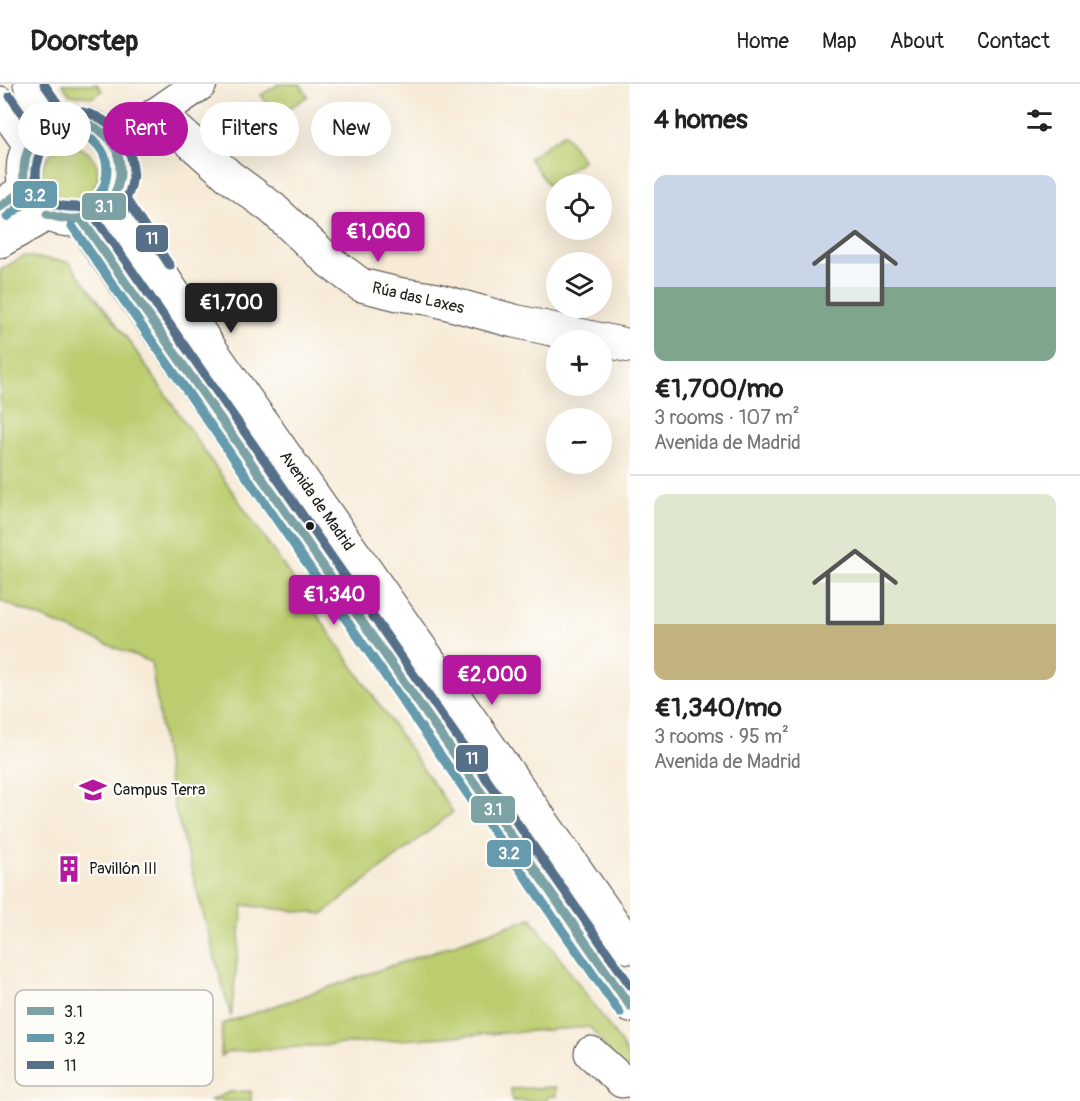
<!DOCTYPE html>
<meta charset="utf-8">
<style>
body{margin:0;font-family:Pangolin,sans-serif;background:#f6f6f6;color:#222;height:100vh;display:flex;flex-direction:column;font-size:22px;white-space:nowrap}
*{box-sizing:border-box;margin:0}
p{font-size:20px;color:#767676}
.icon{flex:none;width:33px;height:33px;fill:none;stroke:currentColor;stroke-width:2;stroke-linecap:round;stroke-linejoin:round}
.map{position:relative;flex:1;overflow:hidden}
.side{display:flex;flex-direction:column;background:#fff;width:450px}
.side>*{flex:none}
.guide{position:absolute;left:18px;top:18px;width:522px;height:54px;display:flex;gap:12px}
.tools{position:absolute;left:546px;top:90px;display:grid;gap:12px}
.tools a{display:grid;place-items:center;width:66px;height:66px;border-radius:50%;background:#fff;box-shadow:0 6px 24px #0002;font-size:30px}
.price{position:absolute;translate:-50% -51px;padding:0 14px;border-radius:6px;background:#b5179e;color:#fff;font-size:20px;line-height:39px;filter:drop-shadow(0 2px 3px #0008)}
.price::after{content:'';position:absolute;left:50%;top:36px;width:18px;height:14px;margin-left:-9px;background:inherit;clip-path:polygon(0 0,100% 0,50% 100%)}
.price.on{background:#222;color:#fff}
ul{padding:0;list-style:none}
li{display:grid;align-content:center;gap:12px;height:318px;padding:0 24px}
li+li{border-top:2px solid #e0e0e0}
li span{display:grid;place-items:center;height:186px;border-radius:12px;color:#555}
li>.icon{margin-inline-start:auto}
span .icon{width:108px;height:108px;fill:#fffc;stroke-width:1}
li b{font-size:26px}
h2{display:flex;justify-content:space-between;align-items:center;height:72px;padding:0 24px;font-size:26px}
.tag{padding:0 21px;border-radius:27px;background:#fff;box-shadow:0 6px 24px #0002;font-size:21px;line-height:54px}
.tag.on{background:#b5179e;color:#fff}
header{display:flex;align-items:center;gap:36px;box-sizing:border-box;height:84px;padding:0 30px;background:#fff;border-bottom:2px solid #e0e0e0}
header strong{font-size:28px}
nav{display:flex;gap:33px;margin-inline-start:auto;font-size:21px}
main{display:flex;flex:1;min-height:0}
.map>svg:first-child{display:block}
.green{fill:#bccd6f;stroke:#6c7446;stroke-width:1.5}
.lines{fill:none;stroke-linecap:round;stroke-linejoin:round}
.minor-casing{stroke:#3d3b38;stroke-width:35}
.minor{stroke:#fff;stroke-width:33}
.bus-1-casing{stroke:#fdfcf7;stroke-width:14}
.bus-2-casing{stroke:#fdfcf7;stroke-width:14}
.bus-3-casing{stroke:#fdfcf7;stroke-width:14}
.bus-1{stroke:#7da2a5;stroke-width:9}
.bus-2{stroke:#659bad;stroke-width:9}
.bus-3{stroke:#57708a;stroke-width:9}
.bus-dot{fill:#1c1c1c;stroke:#fdfcf7;stroke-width:2}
.labels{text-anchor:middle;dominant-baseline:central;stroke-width:4.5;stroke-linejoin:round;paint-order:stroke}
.street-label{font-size:16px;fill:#1c1c1c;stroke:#fdfcf7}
.poi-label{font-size:16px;fill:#1c1c1c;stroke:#fdfcf7;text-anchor:start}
.key{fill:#fdfcf7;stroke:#bab9b5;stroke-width:1.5}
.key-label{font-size:16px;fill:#1c1c1c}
.line-badge{stroke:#fdfcf7;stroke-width:2}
.badge-label{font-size:16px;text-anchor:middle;font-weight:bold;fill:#fff}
</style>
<header>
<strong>Doorstep</strong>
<nav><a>Home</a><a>Map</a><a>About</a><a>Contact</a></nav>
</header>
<main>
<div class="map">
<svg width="630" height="1017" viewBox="0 0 630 1017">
<rect width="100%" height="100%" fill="#fdfcf7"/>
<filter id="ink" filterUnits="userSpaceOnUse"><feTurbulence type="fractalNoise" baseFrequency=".0167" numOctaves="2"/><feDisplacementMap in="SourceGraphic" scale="12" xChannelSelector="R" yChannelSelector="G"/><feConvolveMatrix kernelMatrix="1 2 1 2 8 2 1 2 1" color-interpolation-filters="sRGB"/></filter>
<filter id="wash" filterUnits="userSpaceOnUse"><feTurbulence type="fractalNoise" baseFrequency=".008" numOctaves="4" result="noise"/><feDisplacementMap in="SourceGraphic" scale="24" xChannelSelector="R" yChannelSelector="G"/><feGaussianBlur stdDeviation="1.35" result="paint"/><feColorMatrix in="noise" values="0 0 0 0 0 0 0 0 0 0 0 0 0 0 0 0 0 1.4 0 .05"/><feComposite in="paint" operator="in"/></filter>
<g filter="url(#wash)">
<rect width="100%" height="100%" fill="#f7ebd8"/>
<g class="green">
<path d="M 62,0 L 97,0 L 102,7 L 93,13 L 70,11 Z"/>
<path d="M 279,0 L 300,0 L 308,12 L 276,33 L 261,11 Z"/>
<path d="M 244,24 L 259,45 L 222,71 L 208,50 Z"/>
<path d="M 564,49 L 583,76 L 548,101 L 529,74 Z"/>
<circle cx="70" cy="90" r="28"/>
<path d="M 24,172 L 69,178 L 124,250 L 453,728 L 323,830 L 243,821 L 231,933 L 170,706 L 151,578 L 0,517 L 0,186 Z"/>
<path d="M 531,834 L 619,956 L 630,977 L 630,996 L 590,943 L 227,968 L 221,972 L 222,940 Z"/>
<path d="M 556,1003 L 556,1012 L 547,1013 L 547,1017 L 512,1017 L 511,1005 Z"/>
<path d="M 251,1007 L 251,1017 L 209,1017 L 230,1008 Z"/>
</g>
</g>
<g filter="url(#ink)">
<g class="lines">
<defs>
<g id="minor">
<path d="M 30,0 L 57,40"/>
<path d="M 0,19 L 30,61"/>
<path d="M 158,29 L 230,93 L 272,124 L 330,178 L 361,201 L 398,210 L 433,215 L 514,237 L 630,262"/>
<circle cx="72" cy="87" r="49"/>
<path d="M 113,60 L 200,0"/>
<path d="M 112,116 L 209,263 L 630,863"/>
<path d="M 0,123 L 25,105"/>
<path d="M 82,136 L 95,157 L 630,922"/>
<path d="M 0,157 L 47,130"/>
<path d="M 591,969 L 622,997"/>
</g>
</defs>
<use href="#minor" class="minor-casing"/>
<use href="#minor" class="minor"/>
<defs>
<g id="bus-1">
<path d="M 0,123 L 25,105 C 11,18 121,20 120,87 C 120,101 114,114 103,124 C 87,138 66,137 47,130"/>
<path d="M 82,136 L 630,922"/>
</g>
<g id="bus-2">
<path d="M 7,133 L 36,110 C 39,98 33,86 38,74 C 42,62 52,53 64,51 C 126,41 120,145 51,119"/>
<path d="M 72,142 L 620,929"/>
</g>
<g id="bus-3">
<path d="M 44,0 L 63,27 C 111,22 149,71 126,115 L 170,182"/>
<path d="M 10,12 L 41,57 C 43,70 34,81 36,94 C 36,101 40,106 44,111 C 61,130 78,117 92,129 L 630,901"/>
</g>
</defs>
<use href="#bus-1" class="bus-1-casing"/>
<use href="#bus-2" class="bus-2-casing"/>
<use href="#bus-3" class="bus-3-casing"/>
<use href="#bus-1" class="bus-1"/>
<use href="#bus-2" class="bus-2"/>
<use href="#bus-3" class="bus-3"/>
</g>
</g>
<defs>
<symbol id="university-bare" viewBox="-9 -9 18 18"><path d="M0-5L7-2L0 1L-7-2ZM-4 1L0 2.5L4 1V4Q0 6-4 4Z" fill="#b5179e" stroke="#fdfcf7" stroke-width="2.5" paint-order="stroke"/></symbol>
<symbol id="building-bare" viewBox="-9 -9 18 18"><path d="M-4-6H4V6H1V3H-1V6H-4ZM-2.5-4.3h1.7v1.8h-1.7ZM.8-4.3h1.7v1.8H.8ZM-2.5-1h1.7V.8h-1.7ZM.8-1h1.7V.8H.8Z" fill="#b5179e" stroke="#fdfcf7" stroke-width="2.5" paint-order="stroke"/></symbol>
</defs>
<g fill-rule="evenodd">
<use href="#university-bare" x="74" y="687" width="38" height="38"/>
<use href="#building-bare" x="50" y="766" width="38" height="38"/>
</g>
<circle class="bus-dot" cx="310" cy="442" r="5"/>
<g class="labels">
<g class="street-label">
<text transform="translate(418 214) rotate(13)">Rúa das Laxes</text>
<text transform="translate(317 417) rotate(55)">Avenida de Madrid</text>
</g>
<g class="poi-label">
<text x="113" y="706">Campus Terra</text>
<text x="89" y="785">Pavillón III</text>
</g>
</g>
<rect x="15" y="906" width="198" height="96" rx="9" class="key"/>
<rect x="27" y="923" width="27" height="8" fill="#7da2a5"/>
<rect x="27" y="950" width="27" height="8" fill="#659bad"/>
<rect x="27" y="977" width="27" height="8" fill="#57708a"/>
<g class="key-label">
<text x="64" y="933">3.1</text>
<text x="64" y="960">3.2</text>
<text x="64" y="987">11</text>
</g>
<g class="line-badge">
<rect x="12" y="96" width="46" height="29" rx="6" fill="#659bad"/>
<rect x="81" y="108" width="46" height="29" rx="6" fill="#7da2a5"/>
<rect x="135" y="140" width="34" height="29" rx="6" fill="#57708a"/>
<rect x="455" y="660" width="34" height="29" rx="6" fill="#57708a"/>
<rect x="470" y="711" width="46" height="29" rx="6" fill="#7da2a5"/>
<rect x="486" y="755" width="46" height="29" rx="6" fill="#659bad"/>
</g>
<g class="badge-label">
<text x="35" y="117">3.2</text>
<text x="104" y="128">3.1</text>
<text x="152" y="160">11</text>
<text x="472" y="680">11</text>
<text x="493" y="731">3.1</text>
<text x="509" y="775">3.2</text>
</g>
</svg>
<div class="tools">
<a><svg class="icon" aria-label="locate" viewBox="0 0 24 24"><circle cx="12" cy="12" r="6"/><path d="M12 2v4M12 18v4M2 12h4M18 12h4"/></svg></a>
<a><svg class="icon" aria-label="layers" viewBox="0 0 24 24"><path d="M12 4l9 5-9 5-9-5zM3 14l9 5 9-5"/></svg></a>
<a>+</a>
<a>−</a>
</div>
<b class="price" style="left:378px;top:179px">€1,060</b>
<b class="price on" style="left:231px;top:250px">€1,700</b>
<b class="price" style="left:334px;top:542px">€1,340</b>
<b class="price" style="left:492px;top:622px">€2,000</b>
<div class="guide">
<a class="tag">Buy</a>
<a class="tag on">Rent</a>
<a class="tag">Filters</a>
<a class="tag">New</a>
</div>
</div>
<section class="side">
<h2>4 homes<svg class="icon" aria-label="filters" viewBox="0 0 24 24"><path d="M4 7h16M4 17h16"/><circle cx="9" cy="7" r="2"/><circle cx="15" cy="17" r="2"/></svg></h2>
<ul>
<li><span style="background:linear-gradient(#c9d6e8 60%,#7fa58c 0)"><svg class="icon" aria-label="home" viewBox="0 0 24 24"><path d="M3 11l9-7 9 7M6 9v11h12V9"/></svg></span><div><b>€1,700/mo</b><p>3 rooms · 107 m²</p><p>Avenida de Madrid</p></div></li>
<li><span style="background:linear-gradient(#dfe7d0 70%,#c2b280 0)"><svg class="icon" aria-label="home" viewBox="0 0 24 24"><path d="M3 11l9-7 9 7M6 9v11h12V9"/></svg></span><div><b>€1,340/mo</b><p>3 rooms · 95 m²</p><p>Avenida de Madrid</p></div></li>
</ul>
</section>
</main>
